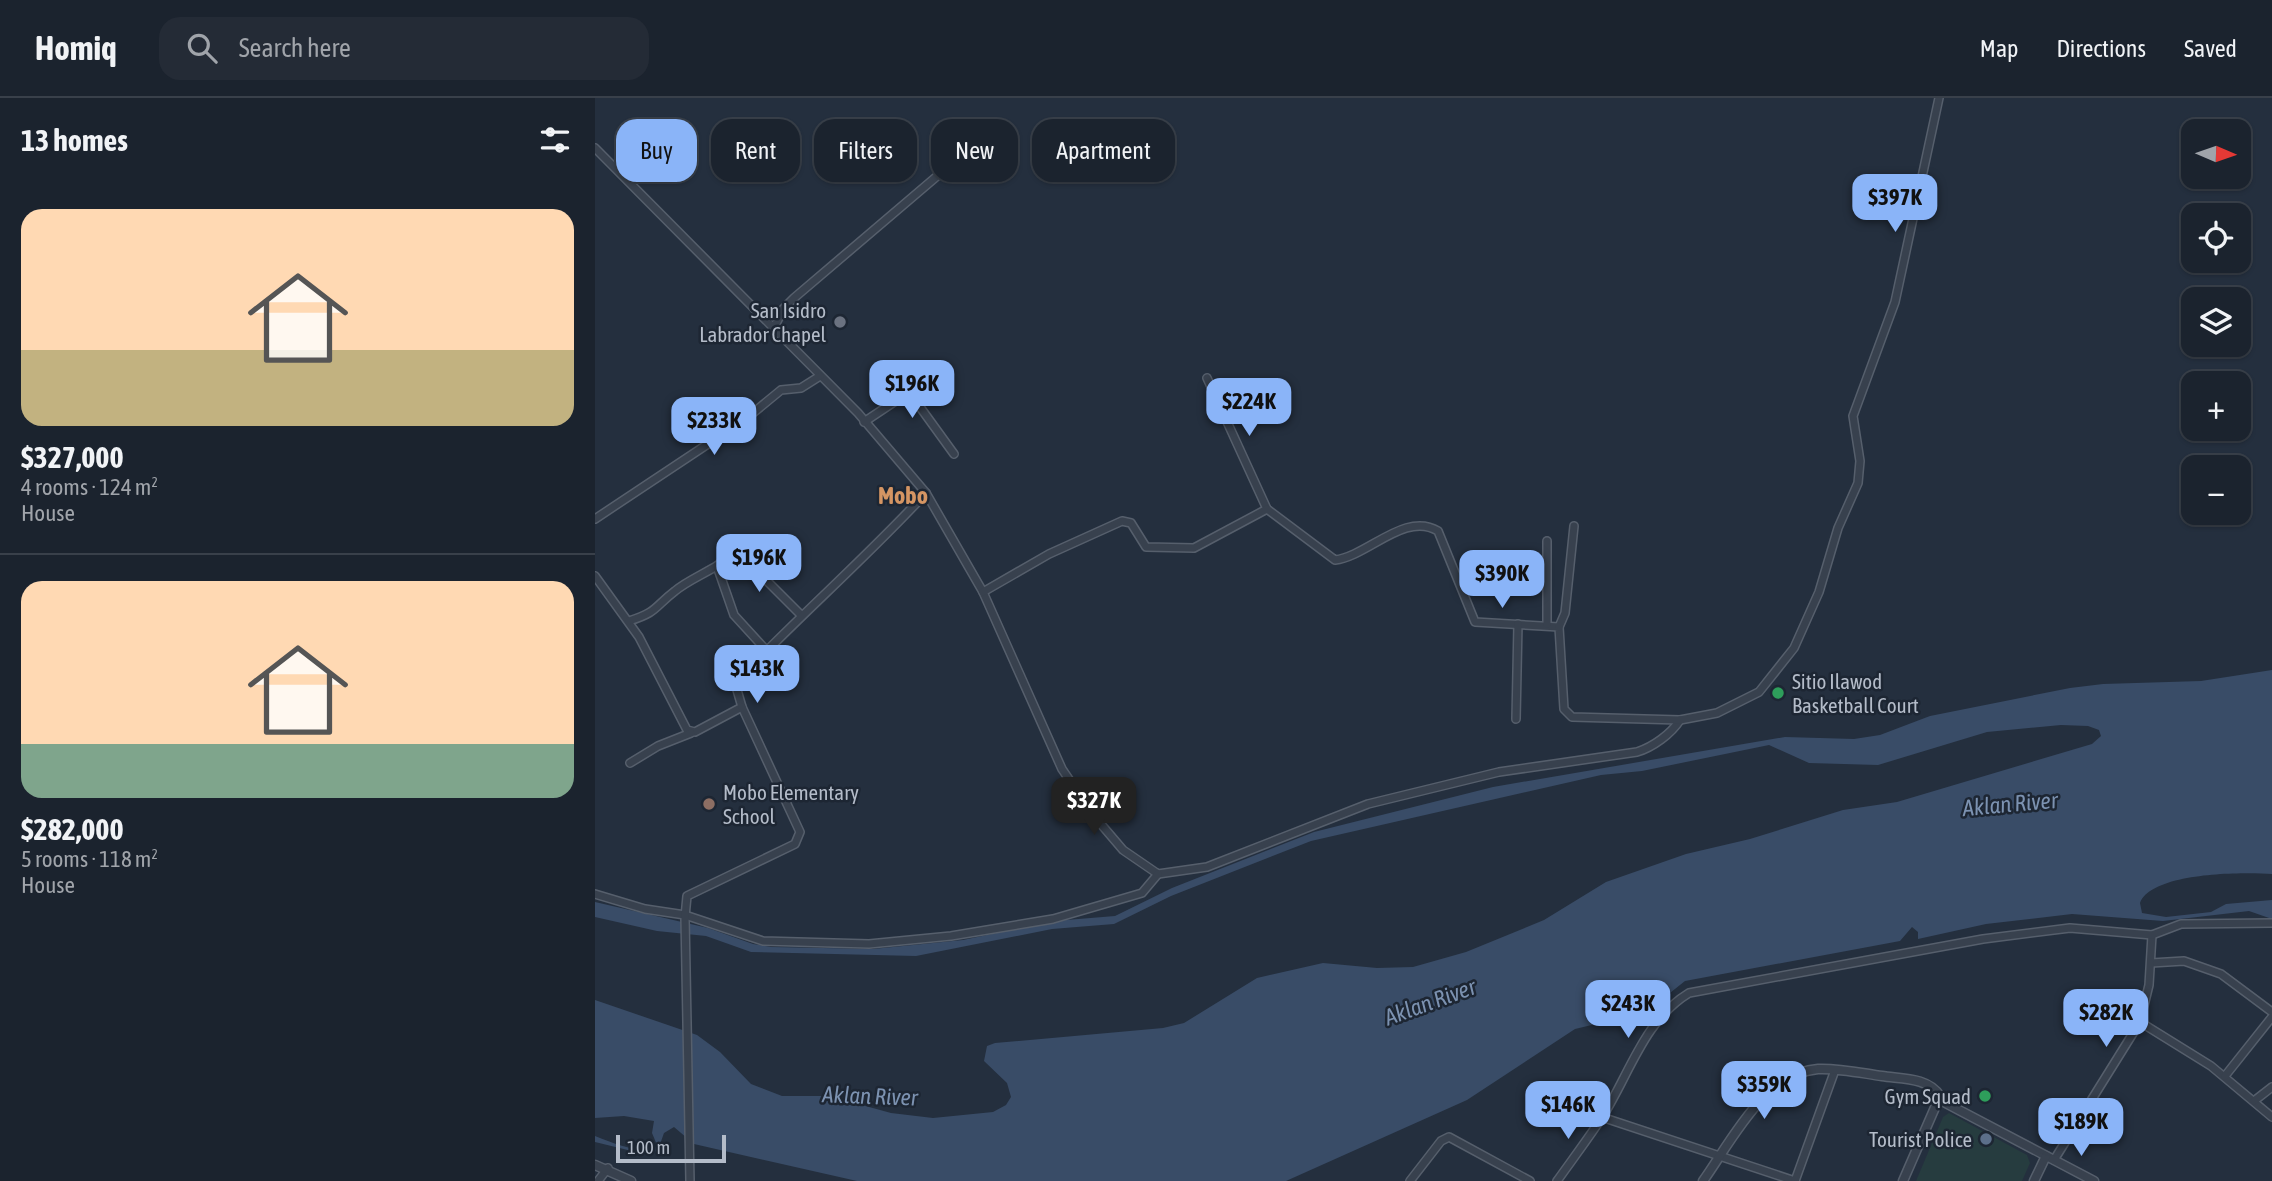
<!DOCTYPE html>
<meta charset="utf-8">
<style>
body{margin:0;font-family:"Asap Condensed",sans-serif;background:#242b36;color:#f1f3f6;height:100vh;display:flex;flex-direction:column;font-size:26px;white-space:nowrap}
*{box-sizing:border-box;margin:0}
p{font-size:23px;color:#a0a4aa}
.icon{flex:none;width:38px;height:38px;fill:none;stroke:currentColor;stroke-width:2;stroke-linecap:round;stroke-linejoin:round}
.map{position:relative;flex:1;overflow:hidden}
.side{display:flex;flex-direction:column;background:#1b232e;width:595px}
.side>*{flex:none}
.top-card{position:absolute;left:21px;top:21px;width:665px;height:63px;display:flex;gap:14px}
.needle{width:46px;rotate:92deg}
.tools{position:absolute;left:1586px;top:21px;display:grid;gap:14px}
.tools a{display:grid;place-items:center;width:70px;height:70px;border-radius:14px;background:#1b232e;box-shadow:0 2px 5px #0004,0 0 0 2px #39404a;font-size:35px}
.scale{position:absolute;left:21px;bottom:18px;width:110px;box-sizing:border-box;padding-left:7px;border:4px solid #b4bcc9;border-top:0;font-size:19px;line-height:24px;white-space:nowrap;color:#b4bcc9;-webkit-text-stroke:5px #1d2633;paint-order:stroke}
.price{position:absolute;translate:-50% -60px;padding:0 16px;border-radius:14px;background:#8ab4f8;color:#111;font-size:23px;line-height:46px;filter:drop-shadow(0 2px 4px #0008)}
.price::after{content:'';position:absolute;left:50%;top:42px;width:21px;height:16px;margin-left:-10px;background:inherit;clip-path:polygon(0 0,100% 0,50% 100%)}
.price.active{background:#222;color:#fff}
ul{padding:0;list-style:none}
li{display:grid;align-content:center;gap:14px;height:371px;padding:0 21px}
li+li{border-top:2px solid #39404a}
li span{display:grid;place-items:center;height:217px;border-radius:21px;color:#555}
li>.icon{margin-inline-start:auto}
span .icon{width:126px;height:126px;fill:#fffc;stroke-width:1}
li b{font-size:30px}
h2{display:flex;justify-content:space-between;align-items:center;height:84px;padding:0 21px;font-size:30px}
.tag{padding:0 24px;border-radius:21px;background:#1b232e;box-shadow:0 2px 5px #0004,0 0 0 2px #39404a;font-size:24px;line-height:63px}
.tag.active{background:#8ab4f8;color:#111}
header{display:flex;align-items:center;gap:42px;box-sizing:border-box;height:98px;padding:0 35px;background:#1b232e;border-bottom:2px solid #39404a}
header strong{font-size:33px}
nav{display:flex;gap:38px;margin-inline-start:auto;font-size:24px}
.search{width:490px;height:63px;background:#242b36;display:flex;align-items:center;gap:18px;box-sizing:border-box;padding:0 24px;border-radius:21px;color:#a0a4aa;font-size:26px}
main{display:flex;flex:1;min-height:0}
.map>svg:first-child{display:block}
.green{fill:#263c3f}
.water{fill:#394c67}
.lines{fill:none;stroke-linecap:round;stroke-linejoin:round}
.minor-casing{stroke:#565f6c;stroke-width:10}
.tertiary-casing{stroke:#565f6c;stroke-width:11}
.minor{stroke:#38414e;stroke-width:7}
.tertiary{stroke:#38414e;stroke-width:8}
.worship-dot{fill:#6b7280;stroke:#1d2633;stroke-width:2.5}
.leisure-dot{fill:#2e9e5b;stroke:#1d2633;stroke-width:2.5}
.education-dot{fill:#8d6e63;stroke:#1d2633;stroke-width:2.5}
.service-dot{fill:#5c6f8a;stroke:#1d2633;stroke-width:2.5}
.labels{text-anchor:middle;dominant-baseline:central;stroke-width:5;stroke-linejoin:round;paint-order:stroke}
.poi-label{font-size:21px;fill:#b4bcc9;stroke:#1d2633;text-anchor:end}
.water-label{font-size:23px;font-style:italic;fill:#7c92b1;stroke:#1d2633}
.quarter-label{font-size:24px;font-weight:bold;fill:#d59563;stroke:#1d2633}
</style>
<header>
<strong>Homiq</strong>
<div class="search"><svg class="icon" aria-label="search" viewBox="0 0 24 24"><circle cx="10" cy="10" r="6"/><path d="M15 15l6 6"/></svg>Search here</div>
<nav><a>Map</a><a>Directions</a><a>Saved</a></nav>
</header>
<main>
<section class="side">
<h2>13 homes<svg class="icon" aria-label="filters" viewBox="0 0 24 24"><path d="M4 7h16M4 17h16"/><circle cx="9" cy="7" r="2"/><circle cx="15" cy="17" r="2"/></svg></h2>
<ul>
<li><span style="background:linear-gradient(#ffd9b3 65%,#c2b280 0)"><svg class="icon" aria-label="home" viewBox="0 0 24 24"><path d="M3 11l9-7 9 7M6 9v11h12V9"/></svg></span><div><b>$327,000</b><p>4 rooms · 124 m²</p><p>House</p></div></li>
<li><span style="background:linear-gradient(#ffd9b3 75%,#7fa58c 0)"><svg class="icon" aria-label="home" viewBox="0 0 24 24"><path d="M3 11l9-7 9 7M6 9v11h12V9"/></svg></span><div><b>$282,000</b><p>5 rooms · 118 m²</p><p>House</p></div></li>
</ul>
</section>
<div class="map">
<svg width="1677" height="1083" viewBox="0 0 1677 1083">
<rect width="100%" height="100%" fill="#242f3e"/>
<path class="green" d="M 1354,1015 L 1432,1057 L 1435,1065 L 1427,1083 L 1321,1083 L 1348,1019 Z"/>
<path class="water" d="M 1677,572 L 1677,776 C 1648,774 1557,774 1545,805 L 1547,815 L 1571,819 L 1616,814 L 1631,806 L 1677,802 L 1677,821 L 1654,813 L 1568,823 L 1477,816 L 1391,826 L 1323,841 L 1323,834 L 1317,829 L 1305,843 L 1090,883 L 1051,914 L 980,931 L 872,1002 L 691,1083 L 262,1083 L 99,1046 L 79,1029 L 69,1035 L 63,1052 L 53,1057 L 0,1044 L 0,1038 C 20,1046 37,1053 58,1052 L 62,1047 L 57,1035 L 59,1023 L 29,1018 L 0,1020 L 0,902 L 102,937 L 125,954 L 156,986 L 187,998 L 234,998 L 296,1015 L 338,1020 L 398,1014 L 411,1007 L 416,999 L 412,985 L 389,963 L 392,948 L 400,945 L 568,930 L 589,925 L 662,880 L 728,865 L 782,870 L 818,869 L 871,854 L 949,822 L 1011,784 L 1091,756 L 1155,741 L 1248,712 L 1302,704 L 1497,646 L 1506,638 L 1504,632 L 1493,628 L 1466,627 L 1392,634 L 1283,667 L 1214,665 L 1174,647 L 1047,673 L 1006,677 L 716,743 L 576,798 L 519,826 L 457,831 L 321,858 L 156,854 L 111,838 L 62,833 L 0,819 L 0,804 L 113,830 L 158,846 L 176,849 L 278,851 L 368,842 L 459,823 L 520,818 L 577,790 L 719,734 L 898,689 L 1190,639 L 1259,641 L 1285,637 L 1335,618 L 1475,590 L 1508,586 L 1606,583 Z"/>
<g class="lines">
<defs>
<g id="minor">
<path d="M 0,50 L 263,315 L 331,395 L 388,494 L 467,671 L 499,718 L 528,752 L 563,776 L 612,769 L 773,706 L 904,674 L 1042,654 C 1058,649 1076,636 1085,622"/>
<path d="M 178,232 L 188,211 L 199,200 L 361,62"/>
<path d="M 612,280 L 672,411"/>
<path d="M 269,324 L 308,298 L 317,298 L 359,356"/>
<path d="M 0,421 L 152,320 L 186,292 L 206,290 L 225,278"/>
<path d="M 0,478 L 44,539 L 92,632 L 100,634 L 147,609"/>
<path d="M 388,494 L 454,456 L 527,423 L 536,425 L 551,449 L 599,450 L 672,411 L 740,462 C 773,458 810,413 843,433 L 880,524 L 964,529 L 969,611 L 977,619 L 1085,622 L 1122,615 L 1164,594 L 1199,550 L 1224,494 L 1243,430 L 1263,385 L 1265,363 L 1258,318 L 1300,204 L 1344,0"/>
<path d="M 34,523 C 63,514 59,509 80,493 C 92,483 109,476 123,467"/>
<path d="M 952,526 L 952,443"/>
<path d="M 964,529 L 970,515 L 979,428"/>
<path d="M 171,552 L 139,517 L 123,471 L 125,465 L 149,453 L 167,478 L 206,517"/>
<path d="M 921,621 L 923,526"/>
<path d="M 35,665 L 63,648 L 96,635"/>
<path d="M 0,796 L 50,811 L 90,817 L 168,843 L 274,846 L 356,838 L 458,821 L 547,795 L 563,776"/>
<path d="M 1556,865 L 1589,863 L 1626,876 L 1677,914"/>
<path d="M 1545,924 L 1616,968 L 1677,1019"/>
<path d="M 1630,978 L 1677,919"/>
<path d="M 940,997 L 1200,1083"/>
<path d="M 1659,1003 L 1677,989"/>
<path d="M 1459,1062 L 1545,924 L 1554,887 L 1557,837"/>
<path d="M 3,1083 L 13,1070"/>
<path d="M 95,1083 L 90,819 L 92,798 L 200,746 L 205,734 L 147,609 L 140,585 C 202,520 270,461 331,395"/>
<path d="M 815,1083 L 846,1043 L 854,1039 L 935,1083"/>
<path d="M 962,1083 C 977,1062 992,1042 1006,1021 C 1034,978 1048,923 1094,895 L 1388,841 L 1475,830 L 1557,837 L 1586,826 L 1677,825"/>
<path d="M 1200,1083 L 1240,972"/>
</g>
<g id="tertiary">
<path d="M 1343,1001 L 1499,1083"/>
<path d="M 0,1067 L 36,1083"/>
<path d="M 1108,1083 C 1136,1044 1169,975 1223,971 C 1243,970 1266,975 1287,978 C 1306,981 1333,979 1345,998 L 1308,1083"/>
<path d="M 1439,1083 L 1451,1058"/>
</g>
</defs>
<use href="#minor" class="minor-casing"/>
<use href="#tertiary" class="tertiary-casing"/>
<use href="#minor" class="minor"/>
<use href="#tertiary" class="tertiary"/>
</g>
<circle class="worship-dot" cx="245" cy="224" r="7"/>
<g class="leisure-dot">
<circle cx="1183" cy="595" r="7"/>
<circle cx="1390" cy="998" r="7"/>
</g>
<circle class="education-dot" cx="114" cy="706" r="7"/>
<circle class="service-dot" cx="1391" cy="1041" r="7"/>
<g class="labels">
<g class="poi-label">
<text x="231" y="212">San Isidro<tspan x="231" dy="24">Labrador Chapel</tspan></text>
<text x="1197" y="583" text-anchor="start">Sitio Ilawod<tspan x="1197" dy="24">Basketball Court</tspan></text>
<text x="128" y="694" text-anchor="start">Mobo Elementary<tspan x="128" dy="24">School</tspan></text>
<text x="1376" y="998">Gym Squad</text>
<text x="1377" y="1041">Tourist Police</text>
</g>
<g class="water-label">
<text transform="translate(1415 706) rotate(-5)">Aklan River</text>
<text transform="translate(835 904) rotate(-20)">Aklan River</text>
<text transform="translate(275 998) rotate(2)">Aklan River</text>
</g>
<g class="quarter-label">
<text x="308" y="397">Mobo</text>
</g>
</g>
</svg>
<div class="tools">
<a><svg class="needle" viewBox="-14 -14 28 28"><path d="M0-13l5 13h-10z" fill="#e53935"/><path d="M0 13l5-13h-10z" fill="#a0a4aa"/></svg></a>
<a><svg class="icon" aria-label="locate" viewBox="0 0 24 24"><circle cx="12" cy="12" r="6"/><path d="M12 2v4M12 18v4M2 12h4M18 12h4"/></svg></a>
<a><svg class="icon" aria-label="layers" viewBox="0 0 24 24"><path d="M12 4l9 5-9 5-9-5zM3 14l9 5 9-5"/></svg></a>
<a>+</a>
<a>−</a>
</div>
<div class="scale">100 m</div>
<b class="price" style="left:1300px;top:136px">$397K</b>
<b class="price" style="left:317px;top:322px">$196K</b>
<b class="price" style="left:654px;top:340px">$224K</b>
<b class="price" style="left:119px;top:359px">$233K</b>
<b class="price" style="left:164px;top:496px">$196K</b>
<b class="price" style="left:907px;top:512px">$390K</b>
<b class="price" style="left:162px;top:607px">$143K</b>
<b class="price active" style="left:499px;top:739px">$327K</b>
<b class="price" style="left:1033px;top:942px">$243K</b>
<b class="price" style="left:1511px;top:951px">$282K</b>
<b class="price" style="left:1169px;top:1023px">$359K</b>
<b class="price" style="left:973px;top:1043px">$146K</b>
<b class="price" style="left:1486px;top:1060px">$189K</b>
<div class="top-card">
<a class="tag active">Buy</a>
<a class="tag">Rent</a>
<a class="tag">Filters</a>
<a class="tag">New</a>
<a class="tag">Apartment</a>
</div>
</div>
</main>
